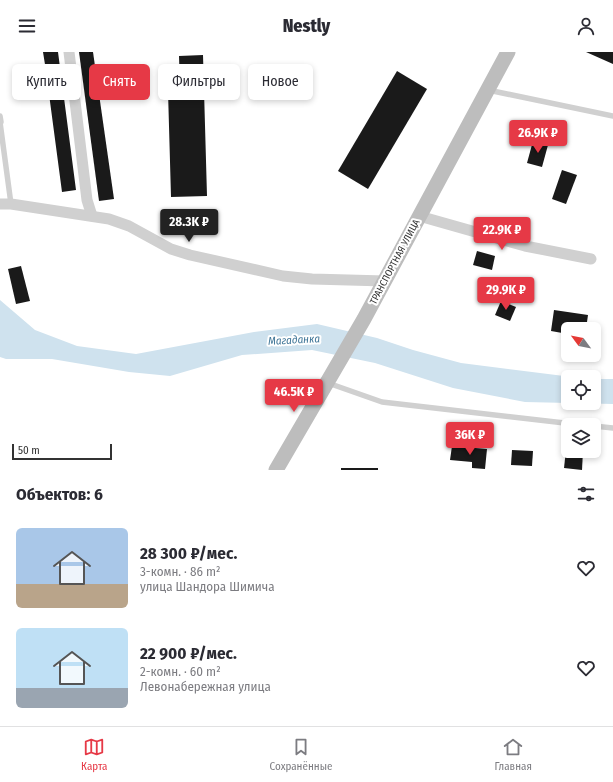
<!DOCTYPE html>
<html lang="ru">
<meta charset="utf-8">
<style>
body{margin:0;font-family:"Fira Sans Condensed",sans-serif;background:#f7f7f7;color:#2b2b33;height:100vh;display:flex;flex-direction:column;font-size:15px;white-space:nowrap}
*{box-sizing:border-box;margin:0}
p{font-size:13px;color:#7c7c81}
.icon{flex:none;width:22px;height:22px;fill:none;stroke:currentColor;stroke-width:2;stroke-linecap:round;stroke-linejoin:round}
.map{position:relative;height:418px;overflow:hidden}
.drawer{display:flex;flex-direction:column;background:#fff;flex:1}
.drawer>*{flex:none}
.banner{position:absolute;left:12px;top:12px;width:400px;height:36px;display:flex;gap:8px}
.needle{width:26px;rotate:302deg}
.tools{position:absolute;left:561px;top:270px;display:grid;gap:8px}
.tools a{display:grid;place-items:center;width:40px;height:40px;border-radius:6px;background:#fff;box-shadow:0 2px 6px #0003;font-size:20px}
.scale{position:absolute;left:12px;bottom:10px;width:100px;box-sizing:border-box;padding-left:4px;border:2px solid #333;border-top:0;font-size:11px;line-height:14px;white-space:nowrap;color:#333;-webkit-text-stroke:3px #fff;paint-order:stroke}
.price{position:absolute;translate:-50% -34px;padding:0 9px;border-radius:4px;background:#e63946;color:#fff;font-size:13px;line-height:26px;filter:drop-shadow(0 1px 2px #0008)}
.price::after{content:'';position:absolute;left:50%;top:24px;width:12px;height:9px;margin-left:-6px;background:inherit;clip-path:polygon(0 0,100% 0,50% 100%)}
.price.active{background:#222;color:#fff}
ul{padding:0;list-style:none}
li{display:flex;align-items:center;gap:12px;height:100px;padding:0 16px}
li span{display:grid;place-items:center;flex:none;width:112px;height:80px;border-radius:6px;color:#555}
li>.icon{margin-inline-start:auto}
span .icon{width:48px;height:48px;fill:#fffc;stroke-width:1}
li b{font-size:17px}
h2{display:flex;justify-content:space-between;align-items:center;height:48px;padding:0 16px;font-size:17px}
.pill{padding:0 14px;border-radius:6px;background:#fff;box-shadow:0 2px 6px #0003;font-size:14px;line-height:36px}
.pill.active{background:#e63946;color:#fff}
header{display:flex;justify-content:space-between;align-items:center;height:52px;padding:0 16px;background:#fff;font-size:18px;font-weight:800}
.tab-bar{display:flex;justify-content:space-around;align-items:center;height:56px;border-top:1px solid #e1e1e2;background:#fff;font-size:11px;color:#7c7c81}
.tab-bar a{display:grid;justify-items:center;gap:2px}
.tab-bar .active{color:#e63946}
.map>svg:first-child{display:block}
.water{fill:#cfe2ee}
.building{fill:#1a1a1a}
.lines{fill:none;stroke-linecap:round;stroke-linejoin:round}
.service{stroke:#d0d0d0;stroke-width:5.5}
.minor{stroke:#d0d0d0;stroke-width:11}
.secondary{stroke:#bdbdbd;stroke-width:15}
.labels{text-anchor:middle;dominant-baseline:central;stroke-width:4;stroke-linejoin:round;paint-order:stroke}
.street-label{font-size:10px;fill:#333;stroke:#fff}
.water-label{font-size:11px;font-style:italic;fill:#3f7597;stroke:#fff}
</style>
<header><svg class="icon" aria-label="menu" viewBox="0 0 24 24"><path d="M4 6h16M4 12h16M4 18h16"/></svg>Nestly<svg class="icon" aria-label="person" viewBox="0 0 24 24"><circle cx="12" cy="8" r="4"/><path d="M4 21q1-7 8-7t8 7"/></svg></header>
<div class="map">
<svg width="613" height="418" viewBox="0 0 613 418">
<rect width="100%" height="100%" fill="#fff"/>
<path class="water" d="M 0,248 L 35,278 L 77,294 L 136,302 L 254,280 L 317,272 L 377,286 L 413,298 L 461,311 L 572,325 L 568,325 L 568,351 L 594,351 L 594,327 L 613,327 L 613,352 L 525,350 L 453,336 L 375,311 L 312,298 L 242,303 L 170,324 L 129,320 L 52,307 L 6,307 L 0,305 Z"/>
<g class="building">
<path d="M 43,0 L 58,0 L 76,138 L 62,140 L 49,42 L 36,44 L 34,27 L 47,25 Z"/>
<path d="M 79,0 L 93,0 L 114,147 L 99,149 Z"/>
<path d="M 586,0 L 613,0 L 613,12 Z"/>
<path d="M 203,3 L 207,144 L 171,145 L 168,39 L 180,38 L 179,4 Z"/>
<path d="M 397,19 L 427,37 L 368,137 L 338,119 Z"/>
<path d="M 533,89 L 548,93 L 542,115 L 527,111 Z"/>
<path d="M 562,118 L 577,123 L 566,152 L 552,147 Z"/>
<path d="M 477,199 L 495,204 L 492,218 L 473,213 Z"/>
<path d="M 21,214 L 30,249 L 16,252 L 8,217 Z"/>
<path d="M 501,249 L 516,255 L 510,269 L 495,263 Z"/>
<path d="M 554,258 L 588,263 L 586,277 L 568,277 L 568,282 L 551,279 Z"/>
<path d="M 452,394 L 487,397 L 485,417 L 472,416 L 472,410 L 450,408 Z"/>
<path d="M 512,398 L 533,399 L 532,414 L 511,413 Z"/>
<path d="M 566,398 L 583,399 L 582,418 L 564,416 Z"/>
<rect x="341" y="416" width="37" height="2"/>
</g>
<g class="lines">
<g class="service">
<path d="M 488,38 L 613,64"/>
<path d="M 0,64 L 1,70"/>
<path d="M 0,70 L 11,152"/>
<path d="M 328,331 L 382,350 L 582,373"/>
<path d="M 594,374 L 613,376"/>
</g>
<g class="minor">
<path d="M 69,0 L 87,148 L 92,164"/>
<path d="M 0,152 L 11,152 L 109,167 L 129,174 L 171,197 L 190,203 L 283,224 L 312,227 L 385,229"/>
<path d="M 419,164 L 525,194 L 591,207"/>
</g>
<path class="secondary" d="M 276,418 L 364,267 L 508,0"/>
</g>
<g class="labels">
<g class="street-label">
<text transform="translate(395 210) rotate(-62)">ТРАНСПОРТНАЯ УЛИЦА</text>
</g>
<g class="water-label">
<text transform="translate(294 288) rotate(-3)">Магаданка</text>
</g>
</g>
</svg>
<div class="tools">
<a><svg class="needle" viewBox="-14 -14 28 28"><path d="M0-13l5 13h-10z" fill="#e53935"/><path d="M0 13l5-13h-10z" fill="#7c7c81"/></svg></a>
<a><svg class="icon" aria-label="locate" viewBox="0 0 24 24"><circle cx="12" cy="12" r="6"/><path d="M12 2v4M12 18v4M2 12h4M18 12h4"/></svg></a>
<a><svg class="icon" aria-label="layers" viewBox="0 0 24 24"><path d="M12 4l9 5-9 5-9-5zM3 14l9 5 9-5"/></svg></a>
</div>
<div class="scale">50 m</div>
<b class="price" style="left:538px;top:102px">26.9K ₽</b>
<b class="price active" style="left:189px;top:191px">28.3K ₽</b>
<b class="price" style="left:502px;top:199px">22.9K ₽</b>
<b class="price" style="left:506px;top:259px">29.9K ₽</b>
<b class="price" style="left:294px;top:361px">46.5K ₽</b>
<b class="price" style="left:470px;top:404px">36K ₽</b>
<div class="banner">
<a class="pill">Купить</a>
<a class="pill active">Снять</a>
<a class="pill">Фильтры</a>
<a class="pill">Новое</a>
</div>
</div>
<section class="drawer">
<h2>Объектов: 6<svg class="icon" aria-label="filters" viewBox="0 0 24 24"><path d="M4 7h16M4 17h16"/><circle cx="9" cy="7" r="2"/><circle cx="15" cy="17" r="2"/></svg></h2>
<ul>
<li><span style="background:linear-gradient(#a9c7e8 70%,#b9a48a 0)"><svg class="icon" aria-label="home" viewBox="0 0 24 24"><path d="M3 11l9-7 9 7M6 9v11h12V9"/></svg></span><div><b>28 300 ₽/мес.</b><p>3-комн. · 86 m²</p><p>улица Шандора Шимича</p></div><svg class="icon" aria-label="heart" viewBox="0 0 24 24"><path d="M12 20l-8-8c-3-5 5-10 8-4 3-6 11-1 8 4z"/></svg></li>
<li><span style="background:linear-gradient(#bfe0f5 75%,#9aa5b1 0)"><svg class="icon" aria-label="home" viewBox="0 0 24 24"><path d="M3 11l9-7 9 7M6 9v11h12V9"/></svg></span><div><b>22 900 ₽/мес.</b><p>2-комн. · 60 m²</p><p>Левонабережная улица</p></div><svg class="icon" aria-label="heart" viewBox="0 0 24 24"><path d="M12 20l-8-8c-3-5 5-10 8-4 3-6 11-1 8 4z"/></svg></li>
</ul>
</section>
<nav class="tab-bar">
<a class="active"><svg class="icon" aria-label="map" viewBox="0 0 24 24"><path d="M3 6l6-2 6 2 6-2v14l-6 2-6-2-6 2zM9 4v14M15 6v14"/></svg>Карта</a>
<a><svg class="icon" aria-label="saved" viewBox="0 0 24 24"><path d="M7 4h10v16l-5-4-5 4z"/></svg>Сохранённые</a>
<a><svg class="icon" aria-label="home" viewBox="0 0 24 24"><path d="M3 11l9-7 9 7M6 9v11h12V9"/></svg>Главная</a>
</nav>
